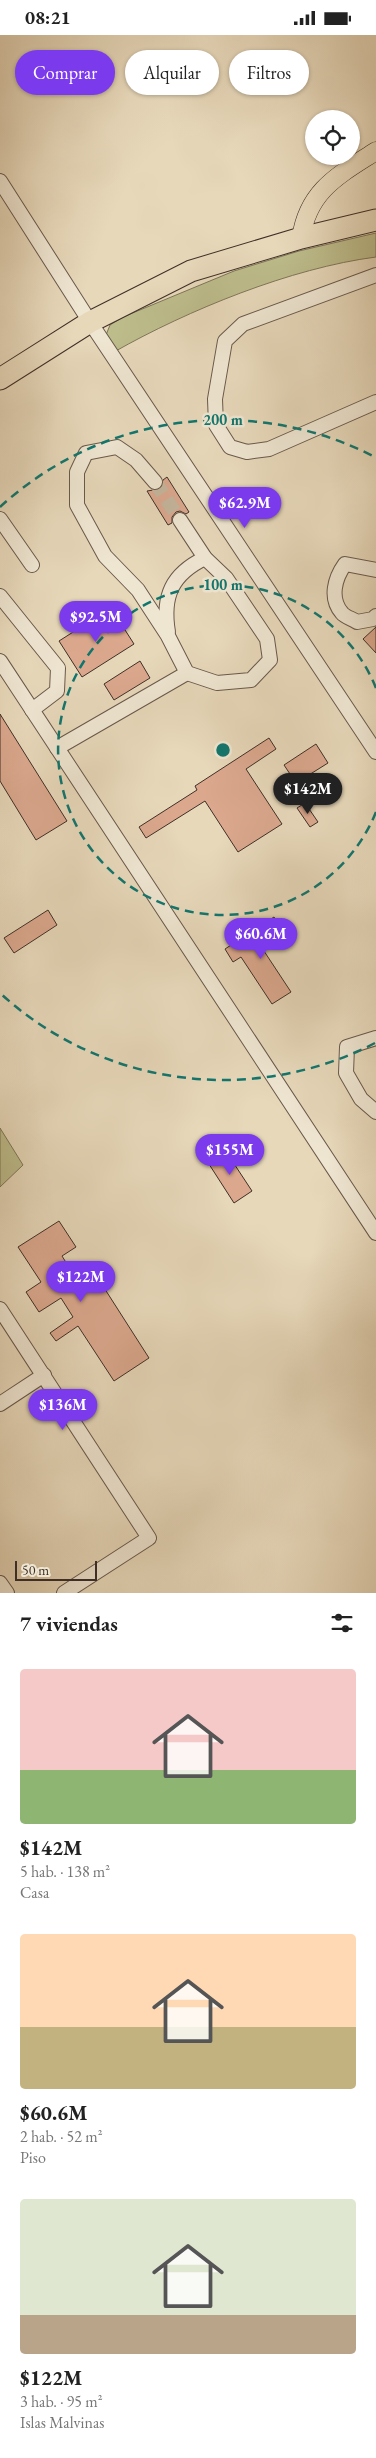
<!DOCTYPE html>
<html lang="es">
<meta charset="utf-8">
<style>
body{margin:0;font-family:"EB Garamond",serif;background:#f6f6f6;color:#222;height:100vh;display:flex;flex-direction:column;font-size:19px;white-space:nowrap}
*{box-sizing:border-box;margin:0}
p{font-size:16px;color:#767676}
.icon{flex:none;width:28px;height:28px;fill:none;stroke:currentColor;stroke-width:2;stroke-linecap:round;stroke-linejoin:round}
.map{position:relative;height:1558px;overflow:hidden}
.side{display:flex;flex-direction:column;background:#fff;flex:1}
.side>*{flex:none}
.hud{position:absolute;left:15px;top:15px;width:346px;height:45px;display:flex;gap:10px}
.fabs{position:absolute;left:305px;top:75px;display:grid;gap:10px}
.fabs a{display:grid;place-items:center;width:55px;height:55px;border-radius:50%;background:#fff;box-shadow:0 1px 4px #0004;font-size:25px}
.scale{position:absolute;left:15px;bottom:12px;width:82px;box-sizing:border-box;padding-left:5px;border:2px solid #3f2f27;border-top:0;font-size:14px;line-height:18px;white-space:nowrap;color:#3f2f27;-webkit-text-stroke:4px #efe6d2;paint-order:stroke}
.price{position:absolute;translate:-50% -42px;padding:0 11px;border-radius:18px;background:#7c3aed;color:#fff;font-size:16px;line-height:32px;filter:drop-shadow(0 1px 2px #0008)}
.price::after{content:'';position:absolute;left:50%;top:30px;width:15px;height:11px;margin-left:-8px;background:inherit;clip-path:polygon(0 0,100% 0,50% 100%)}
.price.current{background:#222;color:#fff}
ul{padding:0;list-style:none}
li{display:grid;align-content:center;gap:10px;height:265px;padding:0 20px}
li span{display:grid;place-items:center;height:155px;border-radius:5px;color:#555}
li>.icon{margin-inline-start:auto}
span .icon{width:90px;height:90px;fill:#fffc;stroke-width:1}
li b{font-size:21px}
h2{display:flex;justify-content:space-between;align-items:center;height:60px;padding:0 20px;font-size:21px}
.tag{padding:0 18px;border-radius:22px;background:#fff;box-shadow:0 1px 4px #0004;font-size:18px;line-height:45px}
.tag.current{background:#7c3aed;color:#fff}
.status{display:flex;justify-content:space-between;align-items:center;height:35px;padding:0 25px;background:#fff;direction:ltr}
.status svg{height:14px;fill:currentColor}
.map>svg:first-child{display:block}
.green{fill:#bdbc8b;stroke:#7e7659}
.building{fill:#dba88e;stroke:#3f2f27}
.lines{fill:none;stroke-linecap:round;stroke-linejoin:round}
.minor-tunnel{stroke:#c5b69d;stroke-width:14;stroke-dasharray:14 7;stroke-linecap:butt}
.minor-casing{stroke:#69594c;stroke-width:16}
.major-casing{stroke:#3f2f27;stroke-width:19}
.highway-casing{stroke:#3f2f27;stroke-width:23}
.minor{stroke:#efe6d2;stroke-width:14}
.major{stroke:#e7d8ba;stroke-width:18}
.highway{stroke:#e7d8ba;stroke-width:21}
.ring{fill:none;stroke:#0f766e;stroke-width:2.5;stroke-dasharray:9 6}
.centre{fill:#0f766e;stroke:#efe6d2;stroke-width:2.5}
.ring-label{font-size:15px;text-anchor:middle;font-weight:bold;fill:#0f766e;stroke:#efe6d2;stroke-width:5;stroke-linejoin:round;paint-order:stroke}
</style>
<div class="status"><b>08:21</b><svg viewBox="0 0 49 12"><path d="M0 12V9h3v3zM5 12V6h3v6zM10 12V3h3v9zM15 12V0h3v12zM26 1h20v11H26zM47 4h2v5h-2z"/></svg></div>
<div class="map">
<svg width="376" height="1558" viewBox="0 0 376 1558">
<rect width="100%" height="100%" fill="#e7d8ba"/>
<filter id="stains"><feTurbulence type="fractalNoise" baseFrequency=".004" numOctaves="4"/><feColorMatrix values="0 0 0 0 .2 0 0 0 0 .09 0 0 0 0 .02 0 0 0 .5 -.17"/></filter>
<radialGradient id="worn" r=".72"><stop offset=".6" stop-color="#630" stop-opacity="0"/><stop offset="1" stop-color="#630" stop-opacity=".3"/></radialGradient>
<g class="green">
<path d="M 376,198 L 376,222 C 291,233 188,275 114,317 L 106,300 L 110,290 L 123,282 L 234,236 L 299,216 Z"/>
<path d="M 0,1093 L 23,1130 L 0,1152 Z"/>
</g>
<g class="building">
<path d="M 167,442 L 189,477 L 186,479 L 180,476 L 176,477 L 172,482 L 172,488 L 168,490 L 147,456 L 160,454 L 163,445 Z"/>
<path d="M 111,573 L 134,609 L 82,642 L 59,606 Z"/>
<path d="M 376,592 L 376,618 L 363,604 Z"/>
<path d="M 140,626 L 150,643 L 114,665 L 104,649 Z"/>
<path d="M 0,679 L 67,786 L 36,805 L 0,746 Z"/>
<path d="M 269,703 L 276,714 L 246,734 L 282,789 L 238,817 L 205,766 L 146,803 L 139,792 L 197,755 L 195,751 Z"/>
<path d="M 316,709 L 328,728 L 296,748 L 284,730 Z"/>
<path d="M 305,768 L 318,787 L 310,792 L 297,773 Z"/>
<path d="M 48,875 L 57,890 L 14,918 L 4,903 Z"/>
<path d="M 274,882 L 283,895 L 260,910 L 291,957 L 272,969 L 241,922 L 233,927 L 225,914 Z"/>
<path d="M 225,1115 L 252,1156 L 234,1168 L 207,1126 Z"/>
<path d="M 59,1186 L 76,1212 L 62,1221 L 85,1258 L 101,1248 L 149,1323 L 114,1346 L 78,1291 L 56,1306 L 50,1298 L 73,1282 L 61,1263 L 39,1277 L 26,1257 L 41,1247 L 18,1212 Z"/>
</g>
<g class="lines">
<path class="minor-tunnel" d="M 155,447 L 180,485"/>
<defs>
<g id="minor">
<path d="M 0,146 L 90,287 L 376,717"/>
<path d="M 376,240 L 243,289 L 225,306 L 215,364 L 216,390 L 230,412 L 247,417 L 269,414 L 376,367"/>
<path d="M 155,447 L 136,425 L 117,412 L 86,418 L 77,437 L 77,470 L 105,521 L 138,555 L 168,601 L 187,638 L 217,648 L 251,645 L 270,625 L 267,604 L 226,543 L 205,523 L 180,485"/>
<path d="M 0,484 L 32,530"/>
<path d="M 376,535 L 345,529 C 335,543 329,563 342,578 C 345,582 353,584 357,587 L 373,584 L 376,581"/>
<path d="M 0,561 L 58,633 L 57,656 L 32,675"/>
<path d="M 168,597 C 162,561 172,539 205,523"/>
<path d="M 0,626 L 376,1198"/>
<path d="M 57,713 L 187,638"/>
<path d="M 376,1003 L 347,1012 L 346,1038 L 361,1064 L 376,1077"/>
<path d="M 0,1274 L 149,1503 L 64,1558"/>
<path d="M 0,1369 L 44,1340"/>
<path d="M 0,1548 L 7,1558"/>
</g>
<path id="major" d="M 301,203 C 308,155 339,140 376,116"/>
<path id="highway" d="M 0,344 L 90,287 L 191,236 L 301,203 L 376,185"/>
</defs>
<use href="#minor" class="minor-casing"/>
<use href="#major" class="major-casing"/>
<use href="#highway" class="highway-casing"/>
<use href="#minor" class="minor"/>
<use href="#major" class="major"/>
<use href="#highway" class="highway"/>
</g>
<g class="ring">
<path d="M376 777A165 165 0 1 1 376 653"/>
<path d="M375 1008A330 330 0 0 1 0 958M0 472A330 330 0 0 1 375 422"/>
</g>
<circle cx="223" cy="715" r="8" class="centre"/>
<g class="ring-label">
<text x="223" y="390">200 m</text>
<text x="223" y="555">100 m</text>
</g>
<rect width="100%" height="100%" filter="url(#stains)"/>
<rect width="100%" height="100%" fill="url(#worn)"/>
</svg>
<div class="fabs">
<a><svg class="icon" aria-label="locate" viewBox="0 0 24 24"><circle cx="12" cy="12" r="6"/><path d="M12 2v4M12 18v4M2 12h4M18 12h4"/></svg></a>
</div>
<div class="scale">50 m</div>
<b class="price" style="left:245px;top:494px">$62.9M</b>
<b class="price" style="left:96px;top:608px">$92.5M</b>
<b class="price current" style="left:308px;top:780px">$142M</b>
<b class="price" style="left:261px;top:925px">$60.6M</b>
<b class="price" style="left:230px;top:1141px">$155M</b>
<b class="price" style="left:81px;top:1268px">$122M</b>
<b class="price" style="left:63px;top:1396px">$136M</b>
<div class="hud">
<a class="tag current">Comprar</a>
<a class="tag">Alquilar</a>
<a class="tag">Filtros</a>
</div>
</div>
<section class="side">
<h2>7 viviendas<svg class="icon" aria-label="filters" viewBox="0 0 24 24"><path d="M4 7h16M4 17h16"/><circle cx="9" cy="7" r="2"/><circle cx="15" cy="17" r="2"/></svg></h2>
<ul>
<li><span style="background:linear-gradient(#f6c9c9 65%,#8fb573 0)"><svg class="icon" aria-label="home" viewBox="0 0 24 24"><path d="M3 11l9-7 9 7M6 9v11h12V9"/></svg></span><div><b>$142M</b><p>5 hab. · 138 m²</p><p>Casa</p></div></li>
<li><span style="background:linear-gradient(#ffd9b3 60%,#c2b280 0)"><svg class="icon" aria-label="home" viewBox="0 0 24 24"><path d="M3 11l9-7 9 7M6 9v11h12V9"/></svg></span><div><b>$60.6M</b><p>2 hab. · 52 m²</p><p>Piso</p></div></li>
<li><span style="background:linear-gradient(#dfe7d0 75%,#b9a48a 0)"><svg class="icon" aria-label="home" viewBox="0 0 24 24"><path d="M3 11l9-7 9 7M6 9v11h12V9"/></svg></span><div><b>$122M</b><p>3 hab. · 95 m²</p><p>Islas Malvinas</p></div></li>
</ul>
</section>
